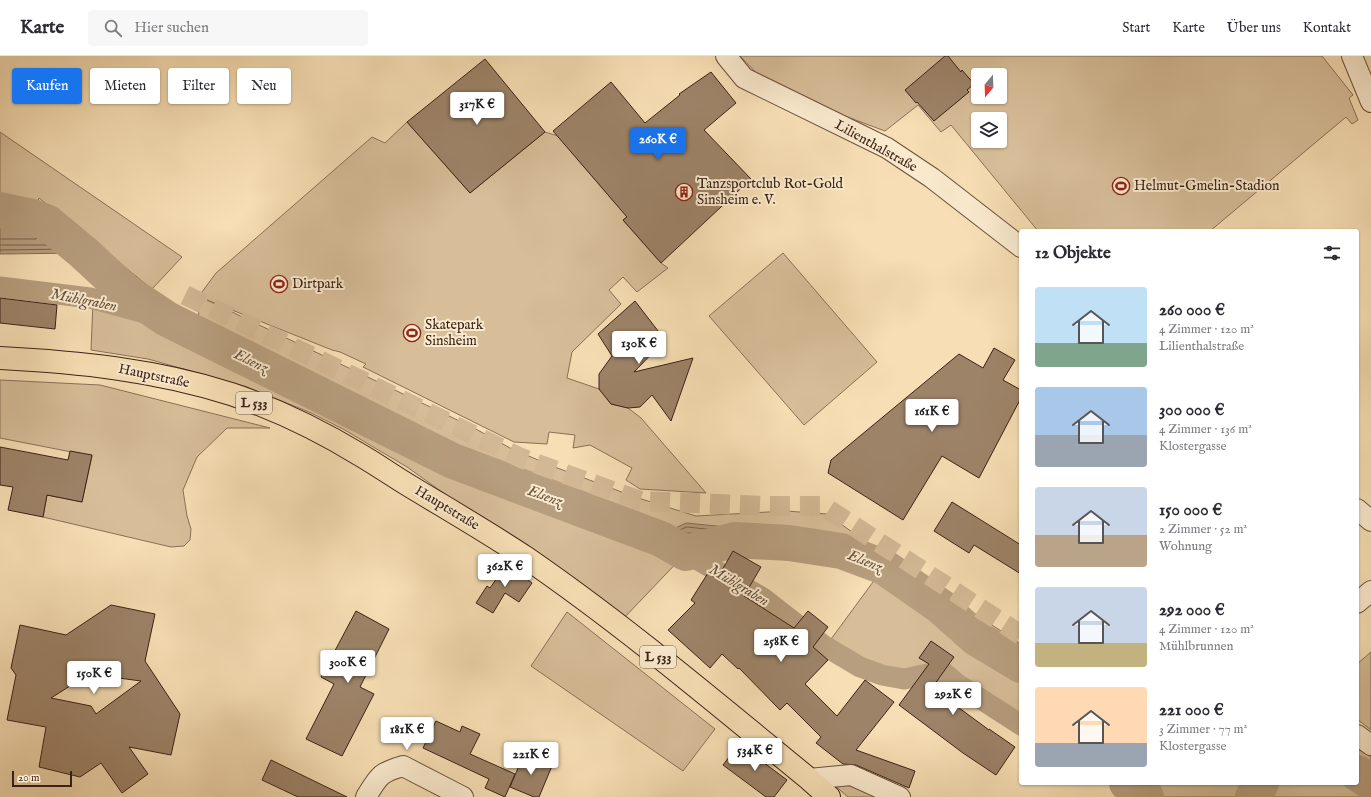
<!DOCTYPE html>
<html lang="de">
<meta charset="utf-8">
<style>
body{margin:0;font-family:"IM FELL English",serif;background:#f7f7f7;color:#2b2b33;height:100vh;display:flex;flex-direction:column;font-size:15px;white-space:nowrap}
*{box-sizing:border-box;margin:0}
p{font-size:13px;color:#7c7c81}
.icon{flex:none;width:22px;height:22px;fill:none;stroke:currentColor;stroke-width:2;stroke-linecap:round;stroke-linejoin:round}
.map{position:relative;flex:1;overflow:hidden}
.details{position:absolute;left:1019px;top:173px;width:340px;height:556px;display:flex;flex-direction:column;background:#fff;border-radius:4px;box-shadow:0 1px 3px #0004}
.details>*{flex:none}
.banner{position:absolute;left:12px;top:12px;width:380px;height:36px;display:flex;gap:8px}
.needle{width:26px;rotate:199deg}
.fabs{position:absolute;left:971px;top:12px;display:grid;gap:8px}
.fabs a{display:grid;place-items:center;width:36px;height:36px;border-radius:4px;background:#fff;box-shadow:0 1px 3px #0004;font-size:20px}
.scale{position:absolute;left:12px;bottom:10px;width:60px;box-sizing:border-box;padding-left:4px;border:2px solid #3c2116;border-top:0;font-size:11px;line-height:14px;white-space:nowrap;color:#3c2116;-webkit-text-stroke:3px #faeace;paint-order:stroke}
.price{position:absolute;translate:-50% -34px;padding:0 9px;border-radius:4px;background:#fff;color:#222;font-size:13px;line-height:26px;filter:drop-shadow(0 1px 2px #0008)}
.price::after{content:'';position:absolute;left:50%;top:24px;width:12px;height:9px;margin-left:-6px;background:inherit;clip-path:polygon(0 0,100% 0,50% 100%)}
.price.on{background:#1a73e8;color:#fff}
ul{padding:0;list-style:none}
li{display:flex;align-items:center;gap:12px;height:100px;padding:0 16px}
li span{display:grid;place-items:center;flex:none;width:112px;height:80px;border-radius:4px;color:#555}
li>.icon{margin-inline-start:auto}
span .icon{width:48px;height:48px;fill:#fffc;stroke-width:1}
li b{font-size:17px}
h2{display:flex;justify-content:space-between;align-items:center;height:48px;padding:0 16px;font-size:17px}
.chip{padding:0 14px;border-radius:4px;background:#fff;box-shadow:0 1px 3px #0004;font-size:14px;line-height:36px}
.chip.on{background:#1a73e8;color:#fff}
header{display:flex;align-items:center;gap:24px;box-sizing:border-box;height:56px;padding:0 20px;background:#fff;border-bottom:1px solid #e1e1e2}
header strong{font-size:19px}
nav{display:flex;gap:22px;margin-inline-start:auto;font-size:14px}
.search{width:280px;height:36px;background:#f7f7f7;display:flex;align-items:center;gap:10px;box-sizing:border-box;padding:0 14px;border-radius:4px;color:#7c7c81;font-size:15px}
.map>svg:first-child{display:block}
.green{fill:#d7be99;stroke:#8a7058;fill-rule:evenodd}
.water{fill:#b79e7e;stroke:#866c54}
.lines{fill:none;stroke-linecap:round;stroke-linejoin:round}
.shore{stroke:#7a604a;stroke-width:1}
.canal{stroke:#b79e7e;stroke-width:21}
.river{stroke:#b79e7e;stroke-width:36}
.building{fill:#9d8368;stroke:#3c2116;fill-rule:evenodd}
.minor-tunnel{stroke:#d2b894;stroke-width:20;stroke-dasharray:20 10;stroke-linecap:butt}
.minor-casing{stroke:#6b503e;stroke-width:22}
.primary-casing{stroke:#3c2116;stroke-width:24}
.minor{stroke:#faeace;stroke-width:20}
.primary{stroke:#f7deb4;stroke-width:22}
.labels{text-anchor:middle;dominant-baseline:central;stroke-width:4;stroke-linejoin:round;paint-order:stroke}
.shield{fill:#faeace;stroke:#755d4d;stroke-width:1}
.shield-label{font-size:13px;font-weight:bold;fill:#3c2116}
.street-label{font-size:14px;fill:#3c2116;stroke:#faeace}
.poi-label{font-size:14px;fill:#3c2116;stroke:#faeace;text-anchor:start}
.water-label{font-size:15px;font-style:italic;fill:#674d3a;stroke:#faeace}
</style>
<header>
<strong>Karte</strong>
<div class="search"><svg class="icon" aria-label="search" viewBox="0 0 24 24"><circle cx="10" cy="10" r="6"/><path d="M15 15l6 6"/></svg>Hier suchen</div>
<nav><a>Start</a><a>Karte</a><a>Über uns</a><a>Kontakt</a></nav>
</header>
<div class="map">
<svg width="1371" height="741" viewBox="0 0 1371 741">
<rect width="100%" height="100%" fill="#f7deb4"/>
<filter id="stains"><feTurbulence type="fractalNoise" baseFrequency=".005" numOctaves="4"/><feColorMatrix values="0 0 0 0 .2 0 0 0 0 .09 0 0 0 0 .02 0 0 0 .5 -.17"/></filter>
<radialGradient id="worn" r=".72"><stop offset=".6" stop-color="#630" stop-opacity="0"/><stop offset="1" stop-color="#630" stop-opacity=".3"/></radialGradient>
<g class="green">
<path d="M 740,0 L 1322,0 L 1353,39 L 1349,42 L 1358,64 L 1352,68 L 1346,61 L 1210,175 L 1038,175 L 951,69 L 941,76 L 918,49 L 885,75 L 826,53 L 763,24 ZM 978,19 L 1000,19 L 1000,41 L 978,41 ZM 978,63 L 1000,63 L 1000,85 L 978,85 Z"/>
<path d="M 407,66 L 470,137 L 545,76 L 558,80 L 616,148 L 628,160 L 623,164 L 661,207 L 668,212 L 637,236 L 623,221 L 609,234 L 621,248 L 572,296 L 567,322 L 599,333 L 611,348 L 628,352 L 641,362 L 706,437 L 640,433 L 626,424 L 632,412 L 590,389 L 573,392 L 575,379 L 549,376 L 547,388 L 514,386 L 363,311 L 366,308 L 340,296 L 332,294 L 207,244 L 474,372 L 510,392 L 552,410 L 635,441 L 696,460 L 786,455 L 827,458 L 880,496 L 1021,588 L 1021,674 L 932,617 L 906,628 L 864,618 L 823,594 L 884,511 L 841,495 L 789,487 L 726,471 L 669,475 L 657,483 L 686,497 L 622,564 L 407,411 L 343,373 L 309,356 L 247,331 L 148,303 L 91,294 L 93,246 L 198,284 L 199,240 L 216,217 L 372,81 L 385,87 Z"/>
<path d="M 0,76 L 182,201 L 152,233 L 39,142 L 33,161 L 0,154 Z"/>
<path d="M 783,197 L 877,306 L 804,369 L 709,260 Z"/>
<path d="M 0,324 L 100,329 L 270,372 L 227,372 L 197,401 L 183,434 L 187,460 L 191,473 L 190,484 L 184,490 L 171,491 L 43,461 L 47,439 L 82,446 L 92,400 L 0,382 Z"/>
<path d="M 567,556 L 715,673 L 683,715 L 531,610 Z"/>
<path d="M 1371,596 L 1371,674 L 1357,663 L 1357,608 Z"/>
<path d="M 1357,692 L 1371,701 L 1371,741 L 1130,741 L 1117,727 L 1357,727 Z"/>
<path d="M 850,722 L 887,741 L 848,741 L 832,727 Z"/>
</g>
<g class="water">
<path d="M 0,154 L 33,161 L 48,167 L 84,197 L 0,198 Z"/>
<path d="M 686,467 L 726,471 L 789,487 L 734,484 L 686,497 L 661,483 L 669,475 Z"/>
</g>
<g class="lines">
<g class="shore">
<path d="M 0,158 L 32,165 L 45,171 L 69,191 L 67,193 L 0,194"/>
<path d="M 0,163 C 19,167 43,170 56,187 L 54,189 L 0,189"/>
<path d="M 0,169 C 11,172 30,173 37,181 L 36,183 L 0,183"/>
<path d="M 687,471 L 725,475 L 733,477 L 734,479 L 733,480 L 687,493 L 669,483 L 669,481 L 671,478 Z"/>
<path d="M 687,477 L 708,478 L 710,481 L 708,482 L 687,488 L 679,482 L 680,480 Z"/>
</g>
<g class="canal">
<path d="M 0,231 L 90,242 L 167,263"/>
<path d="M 686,497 L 763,542 L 823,589 L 860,611 L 882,619 L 904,623 L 942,615 L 956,627 L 1021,669"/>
</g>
<g class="river">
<path d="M 0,154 L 33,161 L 48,167 L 84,197 L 125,235 L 167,263 L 453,405 L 661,483 L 686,497 L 734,484 L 789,487 L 841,495 L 884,511 L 940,550 L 976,582 L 1021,609"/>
<path d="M 1357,717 L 1371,726"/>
<path d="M 1127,727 L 1146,741"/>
<path d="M 1253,741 L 1261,727"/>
</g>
</g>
<g class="building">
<path d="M 945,0 L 948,0 L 961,16 L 962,14 L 974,28 L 967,34 L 969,36 L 934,65 L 917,46 L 916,47 L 905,34 Z"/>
<path d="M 485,3 L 545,76 L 470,137 L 407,66 Z"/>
<path d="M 711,16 L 736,47 L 704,74 L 751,123 L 661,207 L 623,164 L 627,161 L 553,75 L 611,26 L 645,67 L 680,39 L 679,38 Z"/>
<path d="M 0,242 L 57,249 L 55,273 L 0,267 Z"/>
<path d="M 635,245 L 665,284 L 634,316 L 693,302 L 671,365 L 652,339 L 640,351 L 628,352 L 611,348 L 599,333 L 599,318 L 612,300 L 598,278 Z"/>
<path d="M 994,292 L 1015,304 L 1003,324 L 1021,334 L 1021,342 L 979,422 L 942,400 L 903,464 L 828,417 L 831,404 L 959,298 L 983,312 Z"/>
<path d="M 0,391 L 68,404 L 70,395 L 92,399 L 82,446 L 47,439 L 43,461 L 8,454 L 13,431 L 0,429 Z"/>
<path d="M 952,446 L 1021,489 L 1021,518 L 974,489 L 969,497 L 934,475 Z"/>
<path d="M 733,495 L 761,511 L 744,540 L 794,572 L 808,555 L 828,571 L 813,591 L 828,604 L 805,628 L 837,660 L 865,624 L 894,646 L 856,694 L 915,715 L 909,732 L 856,709 L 843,708 L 816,687 L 821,681 L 787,647 L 780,654 L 739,612 L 738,613 L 722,598 L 710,612 L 668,574 L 695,547 L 691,544 L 708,517 L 717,523 Z"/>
<path d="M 509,505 L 520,512 L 517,516 L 532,527 L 519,546 L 505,537 L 493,557 L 476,547 L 487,530 L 490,532 Z"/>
<path d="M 111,549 L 155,558 L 145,605 L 180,658 L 171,699 L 129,691 L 148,718 L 122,737 L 101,707 L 80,721 L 39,711 L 46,671 L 7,664 L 16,619 L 11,612 L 20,569 L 66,579 ZM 89,618 L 141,625 L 96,658 L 91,650 L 51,642 Z"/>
<path d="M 356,555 L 389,573 L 360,631 L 374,638 L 342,700 L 306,683 L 334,628 L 321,621 Z"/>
<path d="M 931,585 L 954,601 L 932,632 L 989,674 L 989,673 L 1015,691 L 996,719 L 963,697 L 899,649 L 929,608 L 919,602 Z"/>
<path d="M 436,665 L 460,676 L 462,670 L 480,678 L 470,698 L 515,718 L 505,741 L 485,732 L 489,723 L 423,692 Z"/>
<path d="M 739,688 L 787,724 L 774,741 L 766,741 L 723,709 Z"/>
<path d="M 524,698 L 552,710 L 539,741 L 534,741 L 510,731 Z"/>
<path d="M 271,704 L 347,741 L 298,741 L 262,724 Z"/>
</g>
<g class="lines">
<path class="minor-tunnel" d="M 185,239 L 521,402 L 640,445 L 769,450 L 823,450 L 1021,579"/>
<defs>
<g id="minor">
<path d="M 726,0 L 744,22 L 887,92 L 932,122 L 1021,191"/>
<path d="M 1352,0 L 1371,46"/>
<path d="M 1357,453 L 1371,465"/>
<path d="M 1357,547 L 1371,535"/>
<path d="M 1357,679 L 1371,689"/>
<path d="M 809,723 L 851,719 L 900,741"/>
<path d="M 366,741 C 379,720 379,717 403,710 L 463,741"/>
</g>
<path id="primary" d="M 0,302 C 78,306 156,314 231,338 C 276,353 321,375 362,400 C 379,410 396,422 413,432 C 451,455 489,477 525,501 C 624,569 716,647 809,723 L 829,741"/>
</defs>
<use href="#minor" class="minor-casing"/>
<use href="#primary" class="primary-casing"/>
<use href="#minor" class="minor"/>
<use href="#primary" class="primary"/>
</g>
<defs>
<symbol id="stadium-ring" viewBox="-11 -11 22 22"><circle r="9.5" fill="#faeace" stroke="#8f2418" stroke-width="1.5"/><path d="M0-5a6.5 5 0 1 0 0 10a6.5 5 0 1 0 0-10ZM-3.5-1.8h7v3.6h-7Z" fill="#8f2418"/></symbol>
<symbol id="building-ring" viewBox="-11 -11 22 22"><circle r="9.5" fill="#faeace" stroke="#8f2418" stroke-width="1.5"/><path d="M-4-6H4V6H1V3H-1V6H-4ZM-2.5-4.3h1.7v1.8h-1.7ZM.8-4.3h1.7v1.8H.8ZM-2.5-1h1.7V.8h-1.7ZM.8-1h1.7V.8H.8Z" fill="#8f2418"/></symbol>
</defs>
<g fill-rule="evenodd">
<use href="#stadium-ring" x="1111" y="120" width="20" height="20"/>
<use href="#building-ring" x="674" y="126" width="20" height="20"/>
<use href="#stadium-ring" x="269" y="218" width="20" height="20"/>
<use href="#stadium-ring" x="402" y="267" width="20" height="20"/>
</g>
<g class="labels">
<g class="shield">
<rect x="236" y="336" width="36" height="22" rx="3"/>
<rect x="640" y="590" width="36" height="22" rx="3"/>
</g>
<g class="shield-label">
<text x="254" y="347">L 533</text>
<text x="658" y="601">L 533</text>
</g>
<g class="street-label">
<text transform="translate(876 90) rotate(29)">Lilienthalstraße</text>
<text transform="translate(154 320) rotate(12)">Hauptstraße</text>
<text transform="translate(447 452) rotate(31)">Hauptstraße</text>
</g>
<g class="poi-label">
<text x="697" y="128">Tanzsportclub Rot-Gold<tspan x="697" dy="16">Sinsheim e. V.</tspan></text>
<text x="1134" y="130">Helmut-Gmelin-Stadion</text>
<text x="292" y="228">Dirtpark</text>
<text x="425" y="269">Skatepark<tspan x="425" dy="16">Sinsheim</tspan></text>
</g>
<g class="water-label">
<text transform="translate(84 244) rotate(11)">Mühlgraben</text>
<text transform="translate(251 305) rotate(26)">Elsenz</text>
<text transform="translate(545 440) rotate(20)">Elsenz</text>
<text transform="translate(865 505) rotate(22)">Elsenz</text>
<text transform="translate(739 529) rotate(31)">Mühlgraben</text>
</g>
</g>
<rect width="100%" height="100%" filter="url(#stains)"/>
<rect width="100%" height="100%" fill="url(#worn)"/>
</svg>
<div class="fabs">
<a><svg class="needle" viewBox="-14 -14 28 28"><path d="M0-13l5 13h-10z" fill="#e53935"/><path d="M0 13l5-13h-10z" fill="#7c7c81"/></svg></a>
<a><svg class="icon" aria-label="layers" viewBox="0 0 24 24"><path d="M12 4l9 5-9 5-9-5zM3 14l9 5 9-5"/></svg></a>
</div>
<div class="scale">20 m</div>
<b class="price" style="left:477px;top:70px">317K €</b>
<b class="price on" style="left:658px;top:105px">260K €</b>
<b class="price" style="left:639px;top:309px">130K €</b>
<b class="price" style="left:932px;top:377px">161K €</b>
<b class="price" style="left:505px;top:532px">362K €</b>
<b class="price" style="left:781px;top:607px">258K €</b>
<b class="price" style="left:348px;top:628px">300K €</b>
<b class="price" style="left:94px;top:639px">150K €</b>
<b class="price" style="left:953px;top:660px">292K €</b>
<b class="price" style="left:407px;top:695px">181K €</b>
<b class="price" style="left:755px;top:716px">534K €</b>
<b class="price" style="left:531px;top:720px">221K €</b>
<div class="banner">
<a class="chip on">Kaufen</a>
<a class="chip">Mieten</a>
<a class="chip">Filter</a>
<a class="chip">Neu</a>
</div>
<section class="details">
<h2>12 Objekte<svg class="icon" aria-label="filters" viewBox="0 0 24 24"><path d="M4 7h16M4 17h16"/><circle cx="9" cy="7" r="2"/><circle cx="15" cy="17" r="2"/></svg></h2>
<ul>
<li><span style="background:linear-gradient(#bfe0f5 70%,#7fa58c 0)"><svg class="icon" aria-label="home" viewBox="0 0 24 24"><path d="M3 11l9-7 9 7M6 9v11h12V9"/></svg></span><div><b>260 000 €</b><p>4 Zimmer · 120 m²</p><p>Lilienthalstraße</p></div></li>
<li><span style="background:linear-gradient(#a9c7e8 60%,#9aa5b1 0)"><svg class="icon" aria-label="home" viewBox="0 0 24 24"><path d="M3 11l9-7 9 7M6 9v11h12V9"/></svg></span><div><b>300 000 €</b><p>4 Zimmer · 136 m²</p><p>Klostergasse</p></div></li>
<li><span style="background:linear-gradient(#c9d6e8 60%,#b9a48a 0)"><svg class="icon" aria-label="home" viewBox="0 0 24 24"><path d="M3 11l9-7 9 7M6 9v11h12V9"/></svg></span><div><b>150 000 €</b><p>2 Zimmer · 52 m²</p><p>Wohnung</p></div></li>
<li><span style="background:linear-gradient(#c9d6e8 70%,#c2b280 0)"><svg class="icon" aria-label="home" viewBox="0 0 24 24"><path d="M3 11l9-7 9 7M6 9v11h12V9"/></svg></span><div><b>292 000 €</b><p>4 Zimmer · 120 m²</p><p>Mühlbrunnen</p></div></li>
<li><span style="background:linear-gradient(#ffd9b3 70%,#9aa5b1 0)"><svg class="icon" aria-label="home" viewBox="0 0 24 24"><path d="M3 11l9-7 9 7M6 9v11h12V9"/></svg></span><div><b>221 000 €</b><p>3 Zimmer · 77 m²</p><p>Klostergasse</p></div></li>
</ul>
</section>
</div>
